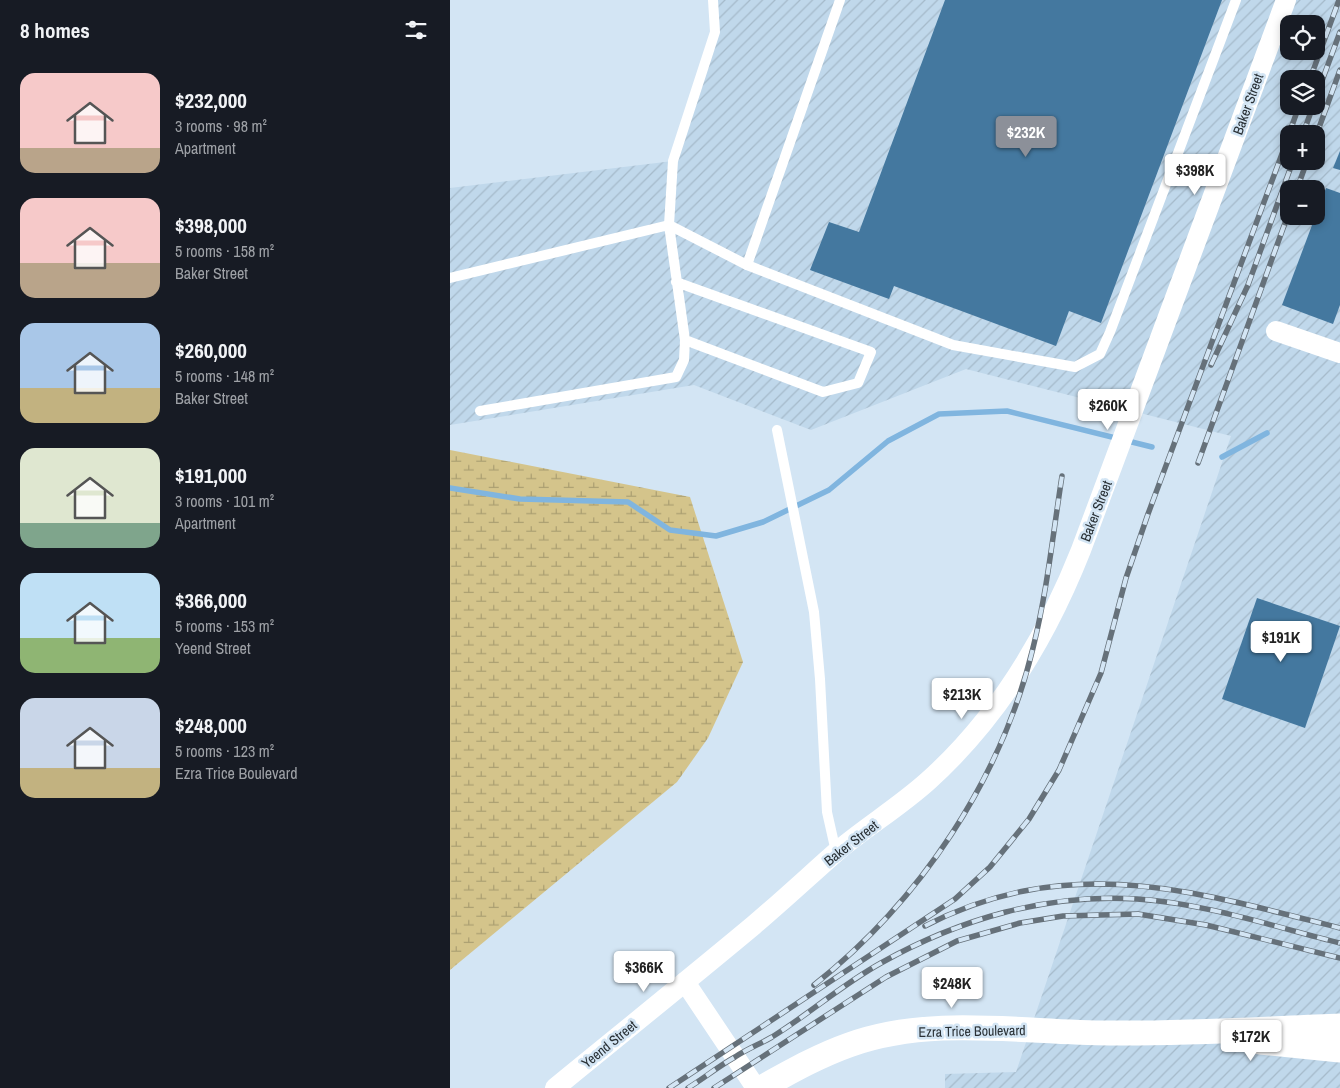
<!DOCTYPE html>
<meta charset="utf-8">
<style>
body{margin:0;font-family:"Archivo Narrow",sans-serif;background:#242831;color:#f1f3f6;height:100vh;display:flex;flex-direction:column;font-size:19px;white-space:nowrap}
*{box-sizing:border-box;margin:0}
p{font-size:16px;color:#9ea1a6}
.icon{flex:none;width:28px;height:28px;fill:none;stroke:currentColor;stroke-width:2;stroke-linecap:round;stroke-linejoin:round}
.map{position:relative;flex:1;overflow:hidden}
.panel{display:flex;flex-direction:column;background:#171b24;width:450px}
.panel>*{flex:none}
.tools{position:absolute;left:830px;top:15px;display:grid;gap:10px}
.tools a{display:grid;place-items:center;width:45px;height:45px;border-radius:10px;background:#171b24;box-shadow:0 2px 8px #0003;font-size:25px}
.price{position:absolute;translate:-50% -42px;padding:0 11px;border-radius:5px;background:#fff;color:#222;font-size:16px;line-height:32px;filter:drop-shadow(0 1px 2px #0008)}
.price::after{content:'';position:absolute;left:50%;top:30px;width:15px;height:11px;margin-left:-8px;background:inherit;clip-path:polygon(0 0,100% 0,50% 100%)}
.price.active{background:#8c9099;color:#fff}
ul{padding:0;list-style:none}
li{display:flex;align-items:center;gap:15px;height:125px;padding:0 20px}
li span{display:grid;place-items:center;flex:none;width:140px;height:100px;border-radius:15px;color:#555}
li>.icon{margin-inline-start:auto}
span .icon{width:60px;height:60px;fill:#fffc;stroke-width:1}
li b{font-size:21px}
h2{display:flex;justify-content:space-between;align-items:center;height:60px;padding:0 20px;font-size:21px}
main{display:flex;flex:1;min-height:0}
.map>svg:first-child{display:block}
.industrial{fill:url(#industrial-furrows);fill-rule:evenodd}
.wetland{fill:url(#wetland-marsh)}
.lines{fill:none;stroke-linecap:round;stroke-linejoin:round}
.stream{stroke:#80b5df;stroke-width:5.5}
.building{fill:#44789f}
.service{stroke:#fff;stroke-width:10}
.minor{stroke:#fff;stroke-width:20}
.tertiary{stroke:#fff;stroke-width:25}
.rail-casing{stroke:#66717a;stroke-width:5.5}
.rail{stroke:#d3e5f4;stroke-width:4;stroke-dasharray:11;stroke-linecap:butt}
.labels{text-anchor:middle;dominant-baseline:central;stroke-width:5;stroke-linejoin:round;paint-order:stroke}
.street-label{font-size:14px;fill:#293035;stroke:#d3e5f4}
</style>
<main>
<section class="panel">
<h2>8 homes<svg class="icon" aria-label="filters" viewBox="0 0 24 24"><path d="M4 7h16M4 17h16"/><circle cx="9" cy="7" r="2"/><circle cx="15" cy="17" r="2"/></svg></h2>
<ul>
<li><span style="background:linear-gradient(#f6c9c9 75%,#b9a48a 0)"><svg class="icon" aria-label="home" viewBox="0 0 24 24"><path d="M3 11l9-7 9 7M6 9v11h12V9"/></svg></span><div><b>$232,000</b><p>3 rooms · 98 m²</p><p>Apartment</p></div></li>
<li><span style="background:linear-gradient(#f6c9c9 65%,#b9a48a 0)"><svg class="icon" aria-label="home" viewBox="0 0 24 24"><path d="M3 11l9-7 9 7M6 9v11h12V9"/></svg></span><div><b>$398,000</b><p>5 rooms · 158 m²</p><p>Baker Street</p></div></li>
<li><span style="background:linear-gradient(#a9c7e8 65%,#c2b280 0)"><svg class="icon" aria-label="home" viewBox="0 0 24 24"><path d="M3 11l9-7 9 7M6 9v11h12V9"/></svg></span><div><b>$260,000</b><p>5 rooms · 148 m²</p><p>Baker Street</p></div></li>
<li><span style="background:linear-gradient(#dfe7d0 75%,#7fa58c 0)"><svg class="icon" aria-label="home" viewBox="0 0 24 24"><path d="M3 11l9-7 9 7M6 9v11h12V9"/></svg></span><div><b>$191,000</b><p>3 rooms · 101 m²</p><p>Apartment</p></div></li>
<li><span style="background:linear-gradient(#bfe0f5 65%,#8fb573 0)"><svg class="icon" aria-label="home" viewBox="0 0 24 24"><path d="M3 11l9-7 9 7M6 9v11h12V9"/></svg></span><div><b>$366,000</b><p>5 rooms · 153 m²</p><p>Yeend Street</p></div></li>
<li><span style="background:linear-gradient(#c9d6e8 70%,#c2b280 0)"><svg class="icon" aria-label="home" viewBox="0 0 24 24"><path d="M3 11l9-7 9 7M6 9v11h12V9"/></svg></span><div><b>$248,000</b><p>5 rooms · 123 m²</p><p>Ezra Trice Boulevard</p></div></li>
</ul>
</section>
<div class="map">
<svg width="890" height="1088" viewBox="0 0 890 1088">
<defs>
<pattern id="industrial-furrows" width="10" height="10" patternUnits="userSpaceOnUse" patternTransform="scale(1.25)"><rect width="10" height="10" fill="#c0d8eb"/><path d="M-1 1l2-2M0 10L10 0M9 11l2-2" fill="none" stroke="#a5baca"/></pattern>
<pattern id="wetland-marsh" width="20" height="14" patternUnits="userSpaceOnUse" patternTransform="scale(1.25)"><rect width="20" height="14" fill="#d4c48b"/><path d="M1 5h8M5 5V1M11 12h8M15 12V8" fill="none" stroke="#aca072"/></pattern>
</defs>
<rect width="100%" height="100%" fill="#d3e5f4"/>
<path class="industrial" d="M 262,0 L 890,0 L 890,1088 L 495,1088 L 495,1074 L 566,1072 L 781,436 L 516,369 L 361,430 L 244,385 L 0,425 L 0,188 L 223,161 L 265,33 ZM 839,24 L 866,24 L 866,51 L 839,51 ZM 839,79 L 866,79 L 866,106 L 839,106 ZM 839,134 L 866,134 L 866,161 L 839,161 ZM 839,189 L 866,189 L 866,216 L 839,216 Z"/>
<path class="wetland" d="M 0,450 L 240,497 L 293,662 L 258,738 L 227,782 L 0,970 Z"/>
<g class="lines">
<g class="stream">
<path d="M 772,457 L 817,433"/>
<path d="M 0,488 L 70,499 L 178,502 L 220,530 L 266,536 L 313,522 L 379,490 L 438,441 L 489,414 L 557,411 L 702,447"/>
</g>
</g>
<g class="building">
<path d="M 495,0 L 772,0 L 651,323 L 619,311 L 606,346 L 444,286 L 439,299 L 360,270 L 379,222 L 409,232 Z"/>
<path d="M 890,151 L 890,170 L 883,168 Z"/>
<path d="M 876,188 L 890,193 L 890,305 L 883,324 L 832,305 Z"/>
<path d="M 807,598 L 890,626 L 855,728 L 772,699 Z"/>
</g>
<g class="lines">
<g class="service">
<path d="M 263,0 L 265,32 L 223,161 L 219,225 L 297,265 L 503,345 L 625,367 L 650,354 L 660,332 L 786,0"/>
<path d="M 297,265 L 390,0"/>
<path d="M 0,278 L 219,225 L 235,340 L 373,392 L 408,383 L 421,352 L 226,282"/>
<path d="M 30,411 L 226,377 L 234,360 L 235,340"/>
<path d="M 327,430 L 364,612 L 370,679 L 377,812 L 386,852"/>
</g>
<g class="minor">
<path d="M 826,331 L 890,353"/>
<path d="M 235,982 L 306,1088"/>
<path d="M 105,1088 C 171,1034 238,980 304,925 C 331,902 357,878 384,854 C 414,828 448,808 478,781 C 547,719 597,636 631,550 L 836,0"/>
</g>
<g class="tertiary">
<path d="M 810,1042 L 890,1050"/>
<path d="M 311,1088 C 340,1072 368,1056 399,1045 C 482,1015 574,1033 659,1033 C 736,1034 813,1029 890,1026"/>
</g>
<defs>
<g id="rail">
<path d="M 860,79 L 889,0"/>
<path d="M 866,97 L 890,32"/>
<path d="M 839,134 L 849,106"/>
<path d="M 853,134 L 863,106"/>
<path d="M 866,136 L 890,70"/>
<path d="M 847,189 L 857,161"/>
<path d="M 761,365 L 798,285 L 843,161"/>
<path d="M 748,463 L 839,212"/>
<path d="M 475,926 C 619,852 744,891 890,928"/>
<path d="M 364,985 C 470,901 551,780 583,648 C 597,592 603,534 612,476"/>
<path d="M 219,1088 L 505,899 L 540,867 L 579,819 L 609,770 L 651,673 L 676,578 L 698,514 L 839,135"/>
<path d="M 238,1088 C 254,1078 269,1066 285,1057 C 297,1049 310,1044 322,1037 C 359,1014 393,984 431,963 C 509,919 598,893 687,899 C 754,903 825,927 890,943"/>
<path d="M 264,1088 L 436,977 L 507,941 L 570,923 L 613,916 L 688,914 L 756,925 L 890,958"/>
</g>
</defs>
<use href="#rail" class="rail-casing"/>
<use href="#rail" class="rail"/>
</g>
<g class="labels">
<g class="street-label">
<text transform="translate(798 104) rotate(-70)">Baker Street</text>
<text transform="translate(646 511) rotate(-69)">Baker Street</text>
<text transform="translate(401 843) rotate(-38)">Baker Street</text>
<text transform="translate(522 1031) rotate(-1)">Ezra Trice Boulevard</text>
<text transform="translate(159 1044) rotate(-39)">Yeend Street</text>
</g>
</g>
</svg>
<div class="tools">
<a><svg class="icon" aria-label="locate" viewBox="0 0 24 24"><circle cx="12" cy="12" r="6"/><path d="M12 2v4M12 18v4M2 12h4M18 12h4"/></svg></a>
<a><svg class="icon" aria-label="layers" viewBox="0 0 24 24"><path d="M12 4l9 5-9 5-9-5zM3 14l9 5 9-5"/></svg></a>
<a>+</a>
<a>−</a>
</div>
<b class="price active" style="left:576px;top:158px">$232K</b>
<b class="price" style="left:745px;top:196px">$398K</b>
<b class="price" style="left:658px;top:431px">$260K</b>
<b class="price" style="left:831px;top:663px">$191K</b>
<b class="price" style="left:512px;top:720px">$213K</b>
<b class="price" style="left:194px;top:993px">$366K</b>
<b class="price" style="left:502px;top:1009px">$248K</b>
<b class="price" style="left:801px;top:1062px">$172K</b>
</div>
</main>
